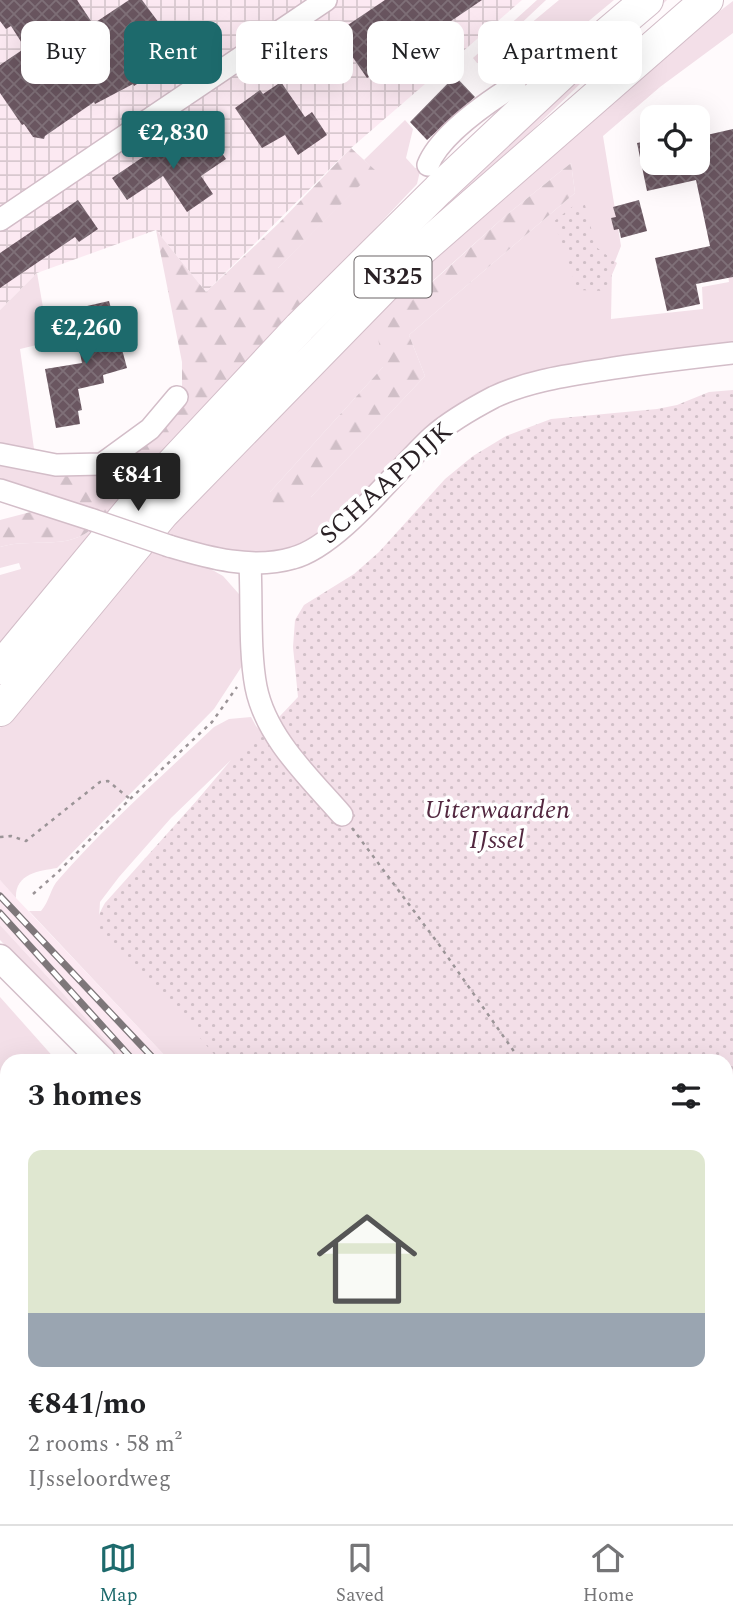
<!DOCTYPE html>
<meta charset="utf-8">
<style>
body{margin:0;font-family:Spectral,serif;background:#f6f6f6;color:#202124;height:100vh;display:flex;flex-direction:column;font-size:26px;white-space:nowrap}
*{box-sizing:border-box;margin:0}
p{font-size:23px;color:#757577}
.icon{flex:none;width:38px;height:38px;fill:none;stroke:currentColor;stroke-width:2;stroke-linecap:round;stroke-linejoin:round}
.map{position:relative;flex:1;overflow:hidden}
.details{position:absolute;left:0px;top:1054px;width:733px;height:471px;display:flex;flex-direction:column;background:#fff;border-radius:21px 21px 0 0;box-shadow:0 7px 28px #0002}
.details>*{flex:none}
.hud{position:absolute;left:21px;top:21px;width:691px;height:63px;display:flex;gap:14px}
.tools{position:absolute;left:640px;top:105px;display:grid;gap:14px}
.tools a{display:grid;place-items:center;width:70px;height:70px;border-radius:14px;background:#fff;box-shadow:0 7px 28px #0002;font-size:35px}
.price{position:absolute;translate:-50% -60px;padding:0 16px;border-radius:7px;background:#1d6a6c;color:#fff;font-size:23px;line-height:46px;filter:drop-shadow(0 2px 4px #0008)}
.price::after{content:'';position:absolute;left:50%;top:42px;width:21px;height:16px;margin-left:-10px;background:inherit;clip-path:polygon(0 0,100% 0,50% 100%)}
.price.on{background:#222;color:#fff}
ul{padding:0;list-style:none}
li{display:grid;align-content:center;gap:14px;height:371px;padding:0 28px}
li span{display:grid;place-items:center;height:217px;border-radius:14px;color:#555}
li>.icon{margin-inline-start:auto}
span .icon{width:126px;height:126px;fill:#fffc;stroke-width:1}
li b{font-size:30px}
h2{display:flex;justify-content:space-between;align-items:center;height:84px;padding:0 28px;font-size:30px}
.tag{padding:0 24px;border-radius:14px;background:#fff;box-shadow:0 7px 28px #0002;font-size:24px;line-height:63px}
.tag.on{background:#1d6a6c;color:#fff}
.tabs{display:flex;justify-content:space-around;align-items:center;height:98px;border-top:2px solid #e0e0e0;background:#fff;font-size:19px;color:#757577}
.tabs a{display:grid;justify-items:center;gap:4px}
.tabs .on{color:#1d6a6c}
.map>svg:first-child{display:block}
.built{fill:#fce9f2}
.industrial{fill:url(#industrial-grid)}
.grass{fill:#f3dfe8;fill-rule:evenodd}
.forest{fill:url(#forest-firs)}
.park{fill:url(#park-dots)}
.water{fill:#ccadbc}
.pier{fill:#fffafc}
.building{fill:url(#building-cross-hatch)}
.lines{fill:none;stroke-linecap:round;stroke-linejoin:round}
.minor-casing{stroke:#d3bdc8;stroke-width:24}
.major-casing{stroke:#d3bdc8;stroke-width:29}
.highway-casing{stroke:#d3bdc8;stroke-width:34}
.path{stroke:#9b9497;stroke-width:2.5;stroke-dasharray:3.5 5;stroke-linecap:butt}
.minor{stroke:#fff;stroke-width:21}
.major{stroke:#fff;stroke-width:26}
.highway{stroke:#fff;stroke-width:32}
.rail-casing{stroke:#7e777a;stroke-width:7}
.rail{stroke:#fff;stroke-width:4.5;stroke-dasharray:13;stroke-linecap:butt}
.minor-bridge-casing{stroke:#d3bdc8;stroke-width:24;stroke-linecap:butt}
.minor-bridge{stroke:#fff;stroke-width:21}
.labels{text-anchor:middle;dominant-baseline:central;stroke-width:7;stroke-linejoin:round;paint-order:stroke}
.shield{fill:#fff;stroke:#6a6466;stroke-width:2}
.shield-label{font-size:24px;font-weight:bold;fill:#2a2125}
.street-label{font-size:26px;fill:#2a2125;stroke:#fff}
.park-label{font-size:26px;font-style:italic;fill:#532840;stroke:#fff}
</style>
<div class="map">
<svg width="733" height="1524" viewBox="0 0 733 1524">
<defs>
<pattern id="industrial-grid" width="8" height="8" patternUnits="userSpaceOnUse" patternTransform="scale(1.75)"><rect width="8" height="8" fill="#fce9f2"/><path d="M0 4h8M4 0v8" fill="none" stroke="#d8c8cf"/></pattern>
<pattern id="forest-firs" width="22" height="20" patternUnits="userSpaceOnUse" patternTransform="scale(1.75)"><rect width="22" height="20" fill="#f3dfe8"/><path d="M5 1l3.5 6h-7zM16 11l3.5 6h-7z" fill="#d0bfc7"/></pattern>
<pattern id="park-dots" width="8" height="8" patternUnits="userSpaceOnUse" patternTransform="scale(1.75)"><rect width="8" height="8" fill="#f3dfe8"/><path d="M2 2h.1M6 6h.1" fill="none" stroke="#d0bfc7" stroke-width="1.8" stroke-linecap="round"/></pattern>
<pattern id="building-cross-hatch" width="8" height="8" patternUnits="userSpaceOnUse" patternTransform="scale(1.75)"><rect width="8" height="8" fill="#6a5660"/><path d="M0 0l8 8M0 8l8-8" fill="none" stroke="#7f7078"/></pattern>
</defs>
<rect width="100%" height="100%" fill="#fffafc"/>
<path class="built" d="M 0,880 L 16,898 L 169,1060 L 124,1060 L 0,925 Z"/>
<path class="industrial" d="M 0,0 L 522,0 L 351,148 L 206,292 L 156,230 L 37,273 L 0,310 Z"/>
<g class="grass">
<path d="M 537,0 L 546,0 L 498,45 L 501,48 L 559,0 L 614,0 L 549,54 L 532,61 L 477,63 L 473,58 Z"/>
<path d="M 657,0 L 667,0 L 490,171 L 434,221 L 427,213 Z"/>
<path d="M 733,1 L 733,33 L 660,87 L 603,136 L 621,246 L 612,269 L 611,319 L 703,309 L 702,287 L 729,282 L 724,247 L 733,245 L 733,342 L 630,355 L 485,392 L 336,524 L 295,549 L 242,558 L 156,531 L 341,338 L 699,27 ZM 571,163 L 575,193 L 409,335 L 425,376 L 311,497 L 270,492 L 383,367 L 427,286 L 504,217 Z"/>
<path d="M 405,120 L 413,129 L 406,158 L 415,168 L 421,167 L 417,184 L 310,298 L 277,269 L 374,170 L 364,160 Z"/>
<path d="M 37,273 L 49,342 L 20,349 L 35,456 L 0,449 L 0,310 Z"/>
<path d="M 0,460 L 43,468 L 40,498 L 0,484 Z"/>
<path d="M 95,526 L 101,529 L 0,652 L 0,575 L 21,569 L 19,563 L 0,568 L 0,547 C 32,537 69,552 95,526 Z"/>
<path d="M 147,549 L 198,562 L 223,576 L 246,602 L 249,648 L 242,666 L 214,709 L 57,868 C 38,871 15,874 16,898 L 0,880 L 0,728 L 13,709 Z"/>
<path d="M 251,717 L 256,726 L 283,754 L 514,1060 L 169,1060 L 29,911 L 41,911 C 50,901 50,888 59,879 C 106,825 162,776 214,727 L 229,719 ZM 231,760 L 99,917 L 100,902 L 119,877 L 171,818 Z"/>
<path d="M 0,925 L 124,1060 L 116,1060 L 0,940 Z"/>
<path d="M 0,997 L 56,1060 L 7,1060 L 7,1517 L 0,1524 Z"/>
</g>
<g class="forest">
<path d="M 351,148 L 375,170 L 278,268 L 310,298 L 111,519 L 40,498 L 38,482 L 43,468 L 91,472 L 182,398 L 182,362 L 156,230 L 206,292 L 279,223 Z"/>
<path d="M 571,163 L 575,193 L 409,335 L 425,376 L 311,497 L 289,507 L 273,503 L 270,492 L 383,367 L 377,332 L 504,217 Z"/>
<path d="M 42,509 L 95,526 C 69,552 32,537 0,547 L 0,520 Z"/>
</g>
<g class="park">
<path d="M 578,202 L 585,205 L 596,247 L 617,263 L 605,291 L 577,290 L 560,237 L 552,223 Z"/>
<path d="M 733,390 L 733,1208 L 726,1213 L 726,1060 L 219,1060 L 181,1016 L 104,938 C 94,924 97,917 105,903 L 235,758 L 245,753 L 298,697 L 293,647 L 295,620 L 304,605 L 354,574 L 379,552 L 445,479 L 473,456 L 506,436 L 551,419 L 657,409 L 677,405 L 709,392 Z"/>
<path d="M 0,1061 L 7,1070 L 7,1517 L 325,1517 L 317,1524 L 0,1524 Z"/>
<path d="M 733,1426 L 733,1524 L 602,1524 L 599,1522 L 604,1517 L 726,1517 L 726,1430 Z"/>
</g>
<g class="water">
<path d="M 733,1214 L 733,1431 L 726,1436 L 726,1218 Z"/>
<path d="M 325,1517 L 611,1517 L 601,1524 L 317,1524 Z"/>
</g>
<path class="pier" d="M 482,1517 L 586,1517 L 592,1524 L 488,1524 Z"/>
<g class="building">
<path d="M 0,0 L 77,0 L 93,24 L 129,0 L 142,0 L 182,54 L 134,86 L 133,84 L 95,104 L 94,102 L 45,136 L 44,139 L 33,137 L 24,124 L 22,125 L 0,93 L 0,65 L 25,48 L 11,26 L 6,29 L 0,21 Z"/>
<path d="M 385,0 L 482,0 L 367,78 L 336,33 Z"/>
<path d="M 455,76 L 475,97 L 427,140 L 410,122 Z"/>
<path d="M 281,82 L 305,117 L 312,112 L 327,135 L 298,155 L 285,135 L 262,148 L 235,108 L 260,90 L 263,94 Z"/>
<path d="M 733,129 L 733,277 L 696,284 L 700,304 L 667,311 L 655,258 L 710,246 L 696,180 L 647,191 L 637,143 L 653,140 L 653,163 L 698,163 L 698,137 Z"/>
<path d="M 174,136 L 186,154 L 211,137 L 226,159 L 201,176 L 213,194 L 187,212 L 163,176 L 127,200 L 112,178 Z"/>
<path d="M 78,200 L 98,229 L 79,242 L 75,237 L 0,288 L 0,253 Z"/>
<path d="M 639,200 L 647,231 L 621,238 L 619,229 L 614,230 L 611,218 L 616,217 L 613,207 Z"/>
<path d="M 109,301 L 127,368 L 103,375 L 104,383 L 78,389 L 82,410 L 78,411 L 80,424 L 56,428 L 45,369 L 82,363 L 76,334 L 93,330 L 87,306 Z"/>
</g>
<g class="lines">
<defs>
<g id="minor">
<path d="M 428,165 C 440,135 488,102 515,85"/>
<path d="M 0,220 L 326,0"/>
<path d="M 0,454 L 56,465 L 102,464 L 150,429 L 177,397"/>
<path d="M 0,490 L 93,520"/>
<path d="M 169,546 C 209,558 252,570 293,558 C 339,546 396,470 432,437 C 450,421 473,408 494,397 C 528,381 565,376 602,370 C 645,363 689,358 733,353"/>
<path d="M 250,564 C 252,602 249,650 256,687 C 266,738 310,778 342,815"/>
</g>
<g id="major">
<path d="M 0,958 L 102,1060"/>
<path d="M 523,1517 L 529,1524"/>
</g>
<g id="highway">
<path d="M 0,668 L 143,495 L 300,327 L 438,190 L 575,61 L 647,0"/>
<path d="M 0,710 L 163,513 L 415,255 L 707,0"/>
</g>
</defs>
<use href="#minor" class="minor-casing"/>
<use href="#major" class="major-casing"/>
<use href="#highway" class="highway-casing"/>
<g class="path">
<path d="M 352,828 L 440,946 L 520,1060"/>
<path d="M 0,837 L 11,836 L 26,841 L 100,782 L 108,781 L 130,799"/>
<path d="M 33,894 L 58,872 L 130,799 L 212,722 L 237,687"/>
<path d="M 491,1517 L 498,1524"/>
</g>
<use href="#minor" class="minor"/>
<use href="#major" class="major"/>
<use href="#highway" class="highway"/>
<defs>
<g id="rail">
<path d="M 0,896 L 155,1060"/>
<path d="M 0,913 L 133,1060"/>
<path d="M 553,1517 L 559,1524"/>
<path d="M 576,1517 L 582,1524"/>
</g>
</defs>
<use href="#rail" class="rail-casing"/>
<use href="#rail" class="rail"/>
<defs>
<path id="minor-bridge" d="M 93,520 L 169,546"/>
</defs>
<use href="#minor-bridge" class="minor-bridge-casing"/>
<use href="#minor-bridge" class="minor-bridge"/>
</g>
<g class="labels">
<rect class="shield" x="354.5" y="256.5" width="77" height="41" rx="5"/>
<g class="shield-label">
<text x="393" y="277">N325</text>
</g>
<g class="street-label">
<text transform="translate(386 483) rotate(-42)">SCHAAPDIJK</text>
</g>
<g class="park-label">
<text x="497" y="810">Uiterwaarden<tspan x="497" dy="30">IJssel</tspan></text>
</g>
</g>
</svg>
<div class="tools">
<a><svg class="icon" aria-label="locate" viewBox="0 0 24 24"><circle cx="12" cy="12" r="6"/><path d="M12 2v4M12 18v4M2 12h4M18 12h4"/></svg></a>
</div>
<b class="price" style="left:173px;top:171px">€2,830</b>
<b class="price" style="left:86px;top:366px">€2,260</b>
<b class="price on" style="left:138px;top:513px">€841</b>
<div class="hud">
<a class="tag">Buy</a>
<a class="tag on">Rent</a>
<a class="tag">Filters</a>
<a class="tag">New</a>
<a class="tag">Apartment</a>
</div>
<section class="details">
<h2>3 homes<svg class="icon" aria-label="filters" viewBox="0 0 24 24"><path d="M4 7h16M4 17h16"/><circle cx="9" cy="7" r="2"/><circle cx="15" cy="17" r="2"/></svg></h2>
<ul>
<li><span style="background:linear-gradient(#dfe7d0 75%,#9aa5b1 0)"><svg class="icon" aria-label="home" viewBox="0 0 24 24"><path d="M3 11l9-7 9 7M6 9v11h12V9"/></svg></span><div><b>€841/mo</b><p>2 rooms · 58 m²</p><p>IJsseloordweg</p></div></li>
</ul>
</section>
</div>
<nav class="tabs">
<a class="on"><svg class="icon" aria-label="map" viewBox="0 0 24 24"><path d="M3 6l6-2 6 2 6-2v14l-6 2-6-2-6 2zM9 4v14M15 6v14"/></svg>Map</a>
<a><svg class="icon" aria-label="saved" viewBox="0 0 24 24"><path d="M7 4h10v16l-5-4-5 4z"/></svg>Saved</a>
<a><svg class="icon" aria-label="home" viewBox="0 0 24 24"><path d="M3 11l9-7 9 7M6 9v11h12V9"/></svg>Home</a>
</nav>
